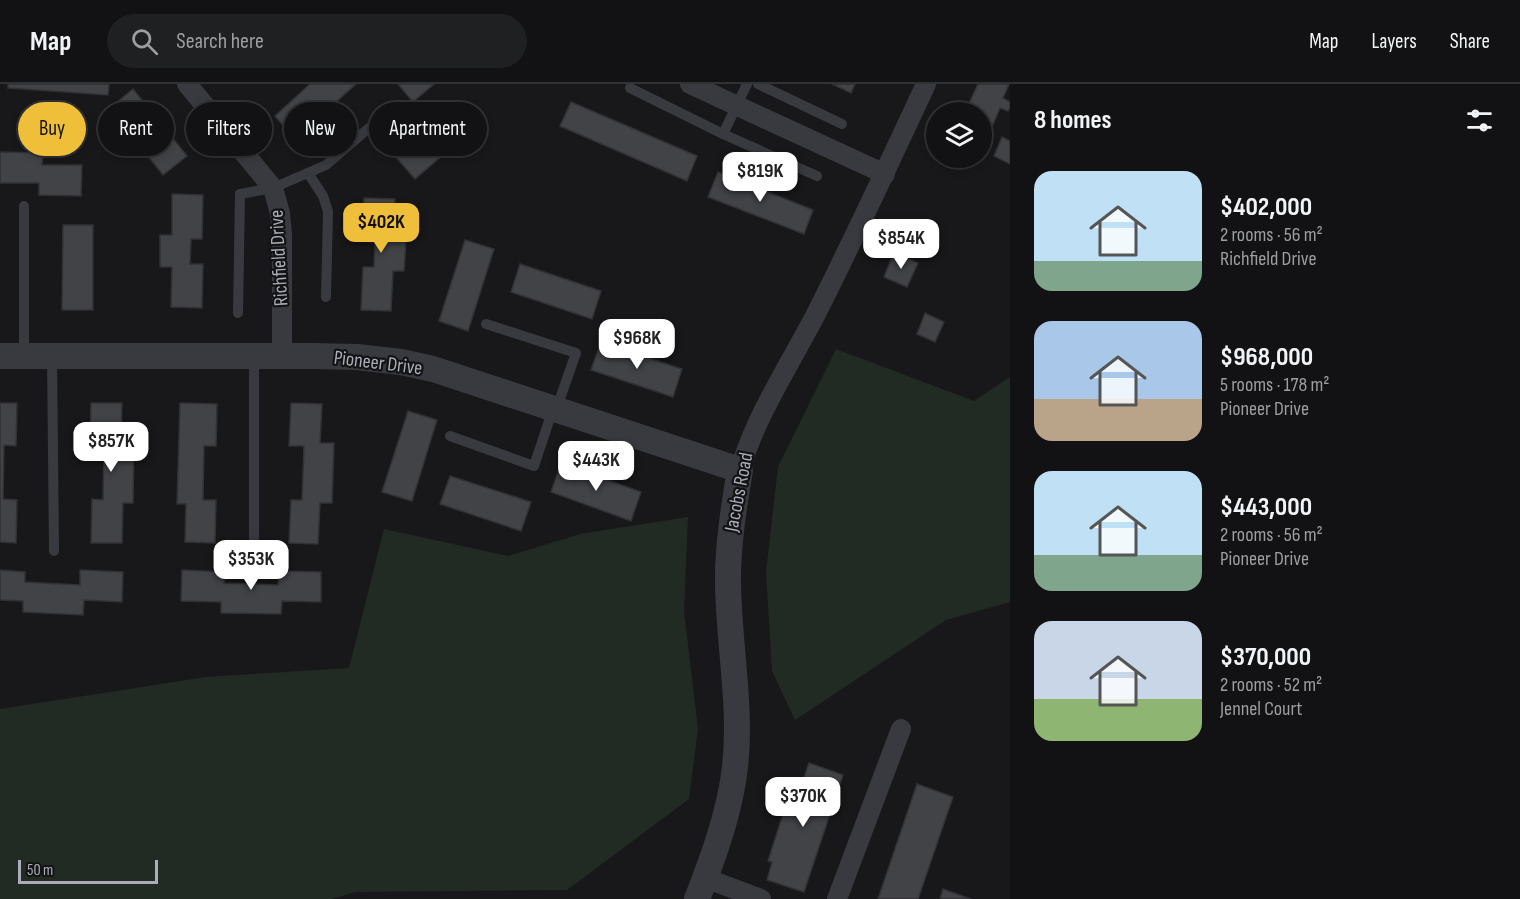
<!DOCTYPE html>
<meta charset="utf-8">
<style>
body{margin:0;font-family:"Sofia Sans Condensed",sans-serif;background:#1f2022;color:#f1f3f6;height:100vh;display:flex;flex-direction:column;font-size:22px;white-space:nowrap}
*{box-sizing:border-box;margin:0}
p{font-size:20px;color:#9c9ea0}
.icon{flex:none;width:33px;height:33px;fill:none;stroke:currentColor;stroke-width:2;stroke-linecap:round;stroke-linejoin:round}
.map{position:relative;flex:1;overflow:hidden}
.side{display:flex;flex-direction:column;background:#121214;width:510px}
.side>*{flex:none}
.hud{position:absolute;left:18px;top:18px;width:570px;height:54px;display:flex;gap:12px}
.tools{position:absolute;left:926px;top:18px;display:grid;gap:12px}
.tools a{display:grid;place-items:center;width:66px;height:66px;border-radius:50%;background:#121214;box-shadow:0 3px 9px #0003,0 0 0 2px #313234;font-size:30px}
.scale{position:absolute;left:18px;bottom:15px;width:140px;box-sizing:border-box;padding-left:6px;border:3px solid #abaeba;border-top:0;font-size:16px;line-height:21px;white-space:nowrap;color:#abaeba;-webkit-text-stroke:4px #131315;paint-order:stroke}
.price{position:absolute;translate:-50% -51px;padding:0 14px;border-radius:12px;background:#fff;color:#222;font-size:20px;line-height:39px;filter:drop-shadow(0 2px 3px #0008)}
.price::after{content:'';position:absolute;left:50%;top:36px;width:18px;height:14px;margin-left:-9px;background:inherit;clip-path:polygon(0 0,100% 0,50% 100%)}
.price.active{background:#f0bf3a;color:#111}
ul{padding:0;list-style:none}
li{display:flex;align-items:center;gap:18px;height:150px;padding:0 24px}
li span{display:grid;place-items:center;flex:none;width:168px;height:120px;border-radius:18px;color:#555}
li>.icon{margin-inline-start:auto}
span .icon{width:72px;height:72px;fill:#fffc;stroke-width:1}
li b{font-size:26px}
h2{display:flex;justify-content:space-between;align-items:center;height:72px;padding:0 24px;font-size:26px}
.pill{padding:0 21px;border-radius:27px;background:#121214;box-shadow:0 3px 9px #0003,0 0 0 2px #313234;font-size:21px;line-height:54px}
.pill.active{background:#f0bf3a;color:#111}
header{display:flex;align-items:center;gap:36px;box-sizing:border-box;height:84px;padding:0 30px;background:#121214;border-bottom:2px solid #313234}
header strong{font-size:28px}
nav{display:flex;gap:33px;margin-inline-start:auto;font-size:21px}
.search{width:420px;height:54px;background:#1f2022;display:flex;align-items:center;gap:15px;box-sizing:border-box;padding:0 21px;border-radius:33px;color:#9c9ea0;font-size:22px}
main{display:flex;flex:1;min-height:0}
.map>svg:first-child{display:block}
.green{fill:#222a24}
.building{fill:#424347;stroke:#323236;stroke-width:1.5}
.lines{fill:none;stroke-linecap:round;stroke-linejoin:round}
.service{stroke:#393a3f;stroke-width:10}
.minor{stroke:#393a3f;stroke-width:20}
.tertiary{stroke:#393a3f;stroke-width:26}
.labels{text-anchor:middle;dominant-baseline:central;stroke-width:4.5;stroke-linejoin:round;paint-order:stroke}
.street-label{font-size:20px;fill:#abaeba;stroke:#131315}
</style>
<header>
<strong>Map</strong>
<div class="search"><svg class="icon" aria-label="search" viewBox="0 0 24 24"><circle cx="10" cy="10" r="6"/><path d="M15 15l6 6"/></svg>Search here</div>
<nav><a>Map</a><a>Layers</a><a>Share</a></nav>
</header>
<main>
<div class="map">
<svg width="1010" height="815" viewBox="0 0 1010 815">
<rect width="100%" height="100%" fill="#18181a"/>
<g class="green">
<path d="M 836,265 L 974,317 L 1010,293 L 1010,518 L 946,536 L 795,636 L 772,587 L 766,488 L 778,383 Z"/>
<path d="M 688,433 L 684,527 L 698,645 L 689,715 L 567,806 L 355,808 L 332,815 L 0,815 L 0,625 L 206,593 L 349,584 L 384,445 L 508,472 L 580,450 Z"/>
</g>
<g class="building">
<path d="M 8,0 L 109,0 L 108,11 L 8,4 Z"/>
<path d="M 310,0 L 356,0 L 295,55 L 275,32 Z"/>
<path d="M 398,0 L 434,0 L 413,18 Z"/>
<path d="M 832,0 L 855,0 L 851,9 Z"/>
<path d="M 978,0 L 1009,0 L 1003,14 L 1010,18 L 1010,23 L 1008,27 L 1000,24 L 991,45 L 981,40 L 981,28 L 965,28 Z"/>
<path d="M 133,5 L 187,72 L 163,91 L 110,24 Z"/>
<path d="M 460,17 L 479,40 L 415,95 L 395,72 Z"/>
<path d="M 571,18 L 697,72 L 687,97 L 560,42 Z"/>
<path d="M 1002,53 L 1010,57 L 1010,80 L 994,72 Z"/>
<path d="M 0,68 L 43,69 L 42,81 L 82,81 L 81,112 L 39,111 L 39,99 L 0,99 Z"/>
<path d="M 718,88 L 813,126 L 804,150 L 708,113 Z"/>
<path d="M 172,110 L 203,111 L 202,155 L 191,155 L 190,180 L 203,180 L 202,224 L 171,223 L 172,183 L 160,183 L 160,151 L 172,151 Z"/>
<path d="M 364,114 L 395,115 L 393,155 L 406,156 L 404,187 L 393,187 L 391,227 L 361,226 L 363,183 L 374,183 L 375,158 L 362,157 Z"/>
<path d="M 63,141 L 93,141 L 93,226 L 62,226 Z"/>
<path d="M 465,156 L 494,165 L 468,247 L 439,237 Z"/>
<path d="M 894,168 L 918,179 L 907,203 L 884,193 Z"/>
<path d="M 520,180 L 601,207 L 592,235 L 511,208 Z"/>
<path d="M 925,229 L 944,238 L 935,258 L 917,250 Z"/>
<path d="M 601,258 L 682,285 L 673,313 L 591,286 Z"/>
<path d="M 0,319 L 17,319 L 16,362 L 4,361 L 3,415 L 17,416 L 16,459 L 0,458 Z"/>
<path d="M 91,319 L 122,319 L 121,358 L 134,358 L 133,419 L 123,419 L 122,459 L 91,459 L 92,415 L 103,416 L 104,362 L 90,362 Z"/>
<path d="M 180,319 L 217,320 L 216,362 L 204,362 L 203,416 L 216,416 L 215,459 L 185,458 L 186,420 L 177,420 Z"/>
<path d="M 291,319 L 322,320 L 320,359 L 334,359 L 332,419 L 320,419 L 318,460 L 289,459 L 291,416 L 302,416 L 304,362 L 289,362 Z"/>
<path d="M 408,327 L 437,336 L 412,417 L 382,408 Z"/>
<path d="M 561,379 L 641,408 L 631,437 L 551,408 Z"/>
<path d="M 450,392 L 531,418 L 521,447 L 440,420 Z"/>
<path d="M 0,486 L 25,488 L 25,498 L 80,501 L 80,486 L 123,488 L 122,518 L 84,516 L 83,531 L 23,528 L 23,517 L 0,516 Z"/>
<path d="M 182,486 L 225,488 L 224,499 L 278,501 L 279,487 L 321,488 L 321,518 L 282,517 L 281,530 L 221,529 L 221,518 L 181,517 Z"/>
<path d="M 809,679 L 843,691 L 804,808 L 767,796 L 772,778 L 768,777 L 789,711 L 797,714 Z"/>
<path d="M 917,700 L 953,713 L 918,815 L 878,815 Z"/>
<path d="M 943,805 L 971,815 L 940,815 Z"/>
</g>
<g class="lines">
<g class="service">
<path d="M 758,0 L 842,40"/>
<path d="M 630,4 L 723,50 L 817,92"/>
<path d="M 723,50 L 747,0"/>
<path d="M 308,89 L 323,112 L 328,127 L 326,213"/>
<path d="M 238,229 L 240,110 L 273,104 L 326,81 L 391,25"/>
<path d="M 486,240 L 576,269 L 556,326"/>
<path d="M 24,271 L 24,122"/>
<path d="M 52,272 L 54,467"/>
<path d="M 450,352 L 534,382 L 553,325"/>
<path d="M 254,467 L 254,272"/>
</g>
<g class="minor">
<path d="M 187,0 L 273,104 L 280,129 L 282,150 L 282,272"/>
<path d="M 690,0 L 885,90"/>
<path d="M 740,386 C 755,333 790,280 816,230 C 854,155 890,77 926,0"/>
<path d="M 705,794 L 761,815"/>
<path d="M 837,815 L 901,645"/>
</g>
<path class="tertiary" d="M 0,272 L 314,272 L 357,273 L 401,278 L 433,285 L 740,386 C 734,422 728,459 728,495 C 728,557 742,621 735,683 C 730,728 713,774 697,815"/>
</g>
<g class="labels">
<g class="street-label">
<text transform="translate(279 174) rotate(-93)">Richfield Drive</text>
<text transform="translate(378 279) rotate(7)">Pioneer Drive</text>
<text transform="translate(739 408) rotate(-79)">Jacobs Road</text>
</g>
</g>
</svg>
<div class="tools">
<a><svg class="icon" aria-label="layers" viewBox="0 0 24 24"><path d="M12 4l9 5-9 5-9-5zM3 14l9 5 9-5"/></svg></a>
</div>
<div class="scale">50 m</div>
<b class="price" style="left:760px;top:119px">$819K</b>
<b class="price active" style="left:381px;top:170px">$402K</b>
<b class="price" style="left:901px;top:186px">$854K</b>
<b class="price" style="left:637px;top:286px">$968K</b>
<b class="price" style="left:111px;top:389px">$857K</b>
<b class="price" style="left:596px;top:408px">$443K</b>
<b class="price" style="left:251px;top:507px">$353K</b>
<b class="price" style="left:803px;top:744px">$370K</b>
<div class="hud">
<a class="pill active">Buy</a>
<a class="pill">Rent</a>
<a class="pill">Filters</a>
<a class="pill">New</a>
<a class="pill">Apartment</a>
</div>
</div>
<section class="side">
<h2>8 homes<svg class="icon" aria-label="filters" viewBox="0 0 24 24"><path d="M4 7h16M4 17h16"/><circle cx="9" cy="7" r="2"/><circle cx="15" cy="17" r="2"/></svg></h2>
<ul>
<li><span style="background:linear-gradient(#bfe0f5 75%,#7fa58c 0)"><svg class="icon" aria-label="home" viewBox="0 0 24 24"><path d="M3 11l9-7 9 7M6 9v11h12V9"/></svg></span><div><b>$402,000</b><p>2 rooms · 56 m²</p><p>Richfield Drive</p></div></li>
<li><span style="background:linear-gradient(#a9c7e8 65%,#b9a48a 0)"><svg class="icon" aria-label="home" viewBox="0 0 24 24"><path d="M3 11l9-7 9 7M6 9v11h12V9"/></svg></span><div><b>$968,000</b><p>5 rooms · 178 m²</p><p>Pioneer Drive</p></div></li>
<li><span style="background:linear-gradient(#bfe0f5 70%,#7fa58c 0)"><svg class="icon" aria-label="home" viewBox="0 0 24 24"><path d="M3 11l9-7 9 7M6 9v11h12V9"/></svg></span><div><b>$443,000</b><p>2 rooms · 56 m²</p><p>Pioneer Drive</p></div></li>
<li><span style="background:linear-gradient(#c9d6e8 65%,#8fb573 0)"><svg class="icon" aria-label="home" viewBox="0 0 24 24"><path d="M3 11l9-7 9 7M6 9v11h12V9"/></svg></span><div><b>$370,000</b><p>2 rooms · 52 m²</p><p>Jennel Court</p></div></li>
</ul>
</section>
</main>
